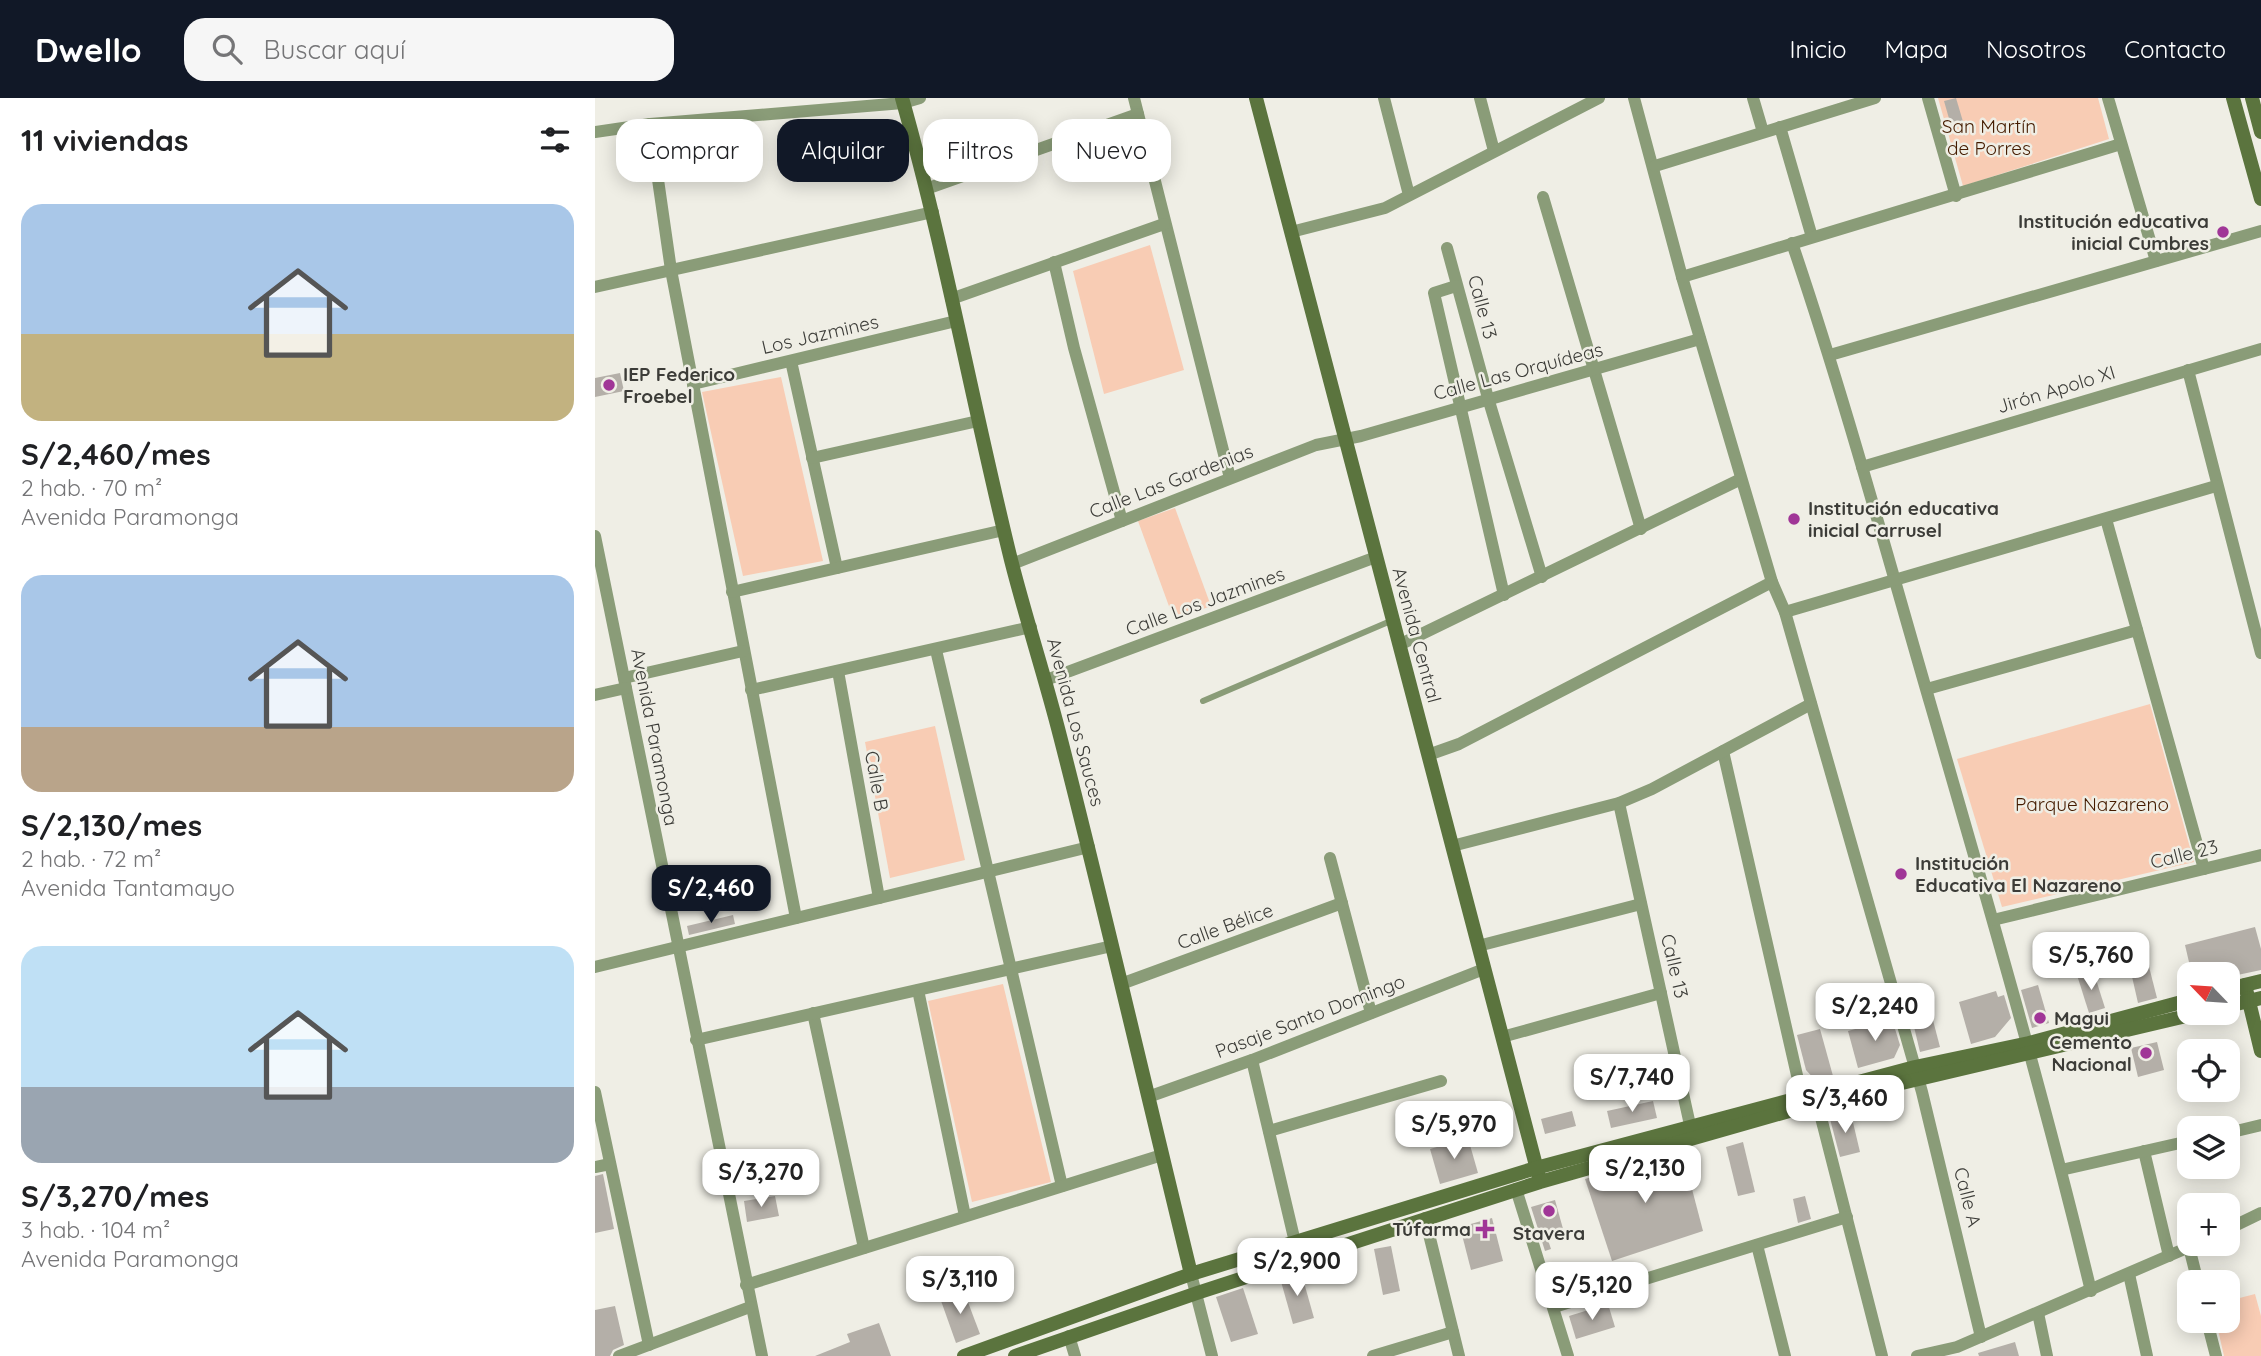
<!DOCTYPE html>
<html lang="es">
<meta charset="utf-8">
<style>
body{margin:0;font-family:Quicksand,sans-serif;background:#f6f6f6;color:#202124;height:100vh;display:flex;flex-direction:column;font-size:26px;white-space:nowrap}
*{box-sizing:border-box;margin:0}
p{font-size:23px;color:#757577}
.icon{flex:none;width:38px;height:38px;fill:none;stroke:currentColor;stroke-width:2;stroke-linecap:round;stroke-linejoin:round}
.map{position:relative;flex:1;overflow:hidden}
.panel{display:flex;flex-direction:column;background:#fff;width:595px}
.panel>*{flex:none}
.banner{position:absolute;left:21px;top:21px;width:665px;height:63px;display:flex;gap:14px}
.needle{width:46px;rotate:295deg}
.fabs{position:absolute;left:1582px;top:864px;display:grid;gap:14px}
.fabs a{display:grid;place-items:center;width:63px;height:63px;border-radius:14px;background:#fff;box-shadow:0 4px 18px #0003;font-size:35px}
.price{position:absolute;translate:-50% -60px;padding:0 16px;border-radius:14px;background:#fff;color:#222;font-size:23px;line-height:46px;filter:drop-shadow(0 2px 4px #0008)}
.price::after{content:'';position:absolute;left:50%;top:42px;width:21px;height:16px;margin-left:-10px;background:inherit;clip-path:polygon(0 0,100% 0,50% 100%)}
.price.selected{background:#111827;color:#fff}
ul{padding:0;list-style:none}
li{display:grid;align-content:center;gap:14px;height:371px;padding:0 21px}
li span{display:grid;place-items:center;height:217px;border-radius:21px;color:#555}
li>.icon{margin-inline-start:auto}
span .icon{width:126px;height:126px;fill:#fffc;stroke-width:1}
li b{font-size:30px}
h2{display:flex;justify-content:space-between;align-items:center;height:84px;padding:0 21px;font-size:30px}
.chip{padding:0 24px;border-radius:21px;background:#fff;box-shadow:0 4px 18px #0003;font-size:24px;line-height:63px}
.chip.selected{background:#111827;color:#fff}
header{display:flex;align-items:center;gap:42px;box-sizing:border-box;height:98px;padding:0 35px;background:#111827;color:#fff}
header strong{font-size:33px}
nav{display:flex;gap:38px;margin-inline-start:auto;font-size:24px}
.search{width:490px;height:63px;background:#f6f6f6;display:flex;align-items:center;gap:18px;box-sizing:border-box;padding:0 24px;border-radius:21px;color:#757577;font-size:26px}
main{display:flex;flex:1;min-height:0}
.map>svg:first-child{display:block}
.park{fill:#f8ccb4}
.building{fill:#b4afa8}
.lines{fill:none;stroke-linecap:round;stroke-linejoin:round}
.lane{stroke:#8a9c78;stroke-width:6}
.street{stroke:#8a9c78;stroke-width:12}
.secondary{stroke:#5b743e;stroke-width:14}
.poi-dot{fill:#a03697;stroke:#efeee5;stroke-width:2.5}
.labels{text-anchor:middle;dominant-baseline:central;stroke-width:5;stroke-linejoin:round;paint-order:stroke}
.park-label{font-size:19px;fill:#451c00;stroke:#efeee5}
.poi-label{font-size:19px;font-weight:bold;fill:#3c3c38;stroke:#efeee5;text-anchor:start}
.street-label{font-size:19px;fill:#3c3c38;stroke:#efeee5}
</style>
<header>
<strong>Dwello</strong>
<div class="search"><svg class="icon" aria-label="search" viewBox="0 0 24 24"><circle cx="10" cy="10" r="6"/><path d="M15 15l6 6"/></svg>Buscar aquí</div>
<nav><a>Inicio</a><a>Mapa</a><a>Nosotros</a><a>Contacto</a></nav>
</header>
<main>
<section class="panel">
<h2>11 viviendas<svg class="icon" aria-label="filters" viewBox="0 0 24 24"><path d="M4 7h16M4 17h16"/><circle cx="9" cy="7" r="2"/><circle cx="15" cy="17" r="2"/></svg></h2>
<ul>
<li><span style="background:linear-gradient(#a9c7e8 60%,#c2b280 0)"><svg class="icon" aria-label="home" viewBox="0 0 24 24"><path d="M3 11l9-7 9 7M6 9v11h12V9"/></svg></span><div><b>S/2,460/mes</b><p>2 hab. · 70 m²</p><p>Avenida Paramonga</p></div></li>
<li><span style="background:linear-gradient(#a9c7e8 70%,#b9a48a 0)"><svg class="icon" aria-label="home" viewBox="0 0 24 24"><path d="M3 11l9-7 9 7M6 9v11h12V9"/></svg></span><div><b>S/2,130/mes</b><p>2 hab. · 72 m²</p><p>Avenida Tantamayo</p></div></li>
<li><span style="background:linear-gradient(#bfe0f5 65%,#9aa5b1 0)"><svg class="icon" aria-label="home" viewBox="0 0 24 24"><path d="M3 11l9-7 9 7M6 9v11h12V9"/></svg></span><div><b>S/3,270/mes</b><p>3 hab. · 104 m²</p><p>Avenida Paramonga</p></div></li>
</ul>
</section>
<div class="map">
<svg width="1666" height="1258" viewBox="0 0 1666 1258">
<rect width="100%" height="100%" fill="#efeee5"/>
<g class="park">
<path d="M 1343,0 L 1503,0 L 1514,41 L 1368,88 Z"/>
<path d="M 555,147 L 589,272 L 509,296 L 478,173 Z"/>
<path d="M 186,279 L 228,463 L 148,478 L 107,294 Z"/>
<path d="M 580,410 L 616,508 L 579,522 L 543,423 Z"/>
<path d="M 1555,606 L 1599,764 L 1407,809 L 1362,661 Z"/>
<path d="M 340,628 L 370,762 L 295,780 L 270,644 Z"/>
<path d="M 408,886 L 456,1084 L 377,1104 L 333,903 Z"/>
<path d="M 1660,1196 L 1666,1218 L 1666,1258 L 1629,1258 L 1621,1223 L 1633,1223 L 1633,1203 Z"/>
</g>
<g class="building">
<path d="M 1361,0 L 1369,27 L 1357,31 L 1349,3 Z"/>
<path d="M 25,275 L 29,293 L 0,299 L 0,280 Z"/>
<path d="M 138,817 L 140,826 L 94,837 L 92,828 Z"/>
<path d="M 1660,829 L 1666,851 L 1666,872 L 1633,879 L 1597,877 L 1590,847 Z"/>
<path d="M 1551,857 L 1562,900 L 1543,905 L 1533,861 Z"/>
<path d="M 1498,872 L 1510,910 L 1494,915 L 1482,877 Z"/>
<path d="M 1443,887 L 1454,925 L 1437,930 L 1426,892 Z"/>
<path d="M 1401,893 L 1403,899 L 1409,897 L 1416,920 L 1400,939 L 1376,946 L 1364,904 Z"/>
<path d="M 1334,907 L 1345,949 L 1325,954 L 1315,912 Z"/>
<path d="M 1297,921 L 1305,947 L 1299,960 L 1263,970 L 1253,933 Z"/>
<path d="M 1225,931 L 1238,978 L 1221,983 L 1211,972 L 1202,937 Z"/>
<path d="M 1562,944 L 1569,972 L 1543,979 L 1536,950 Z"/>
<path d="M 1058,1003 L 1062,1020 L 1016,1030 L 1012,1013 Z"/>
<path d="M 977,1013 L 981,1028 L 950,1036 L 946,1021 Z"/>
<path d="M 1256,1016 L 1265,1054 L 1245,1059 L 1235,1021 Z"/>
<path d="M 873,1040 L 883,1075 L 845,1086 L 835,1051 Z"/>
<path d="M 1148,1044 L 1160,1094 L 1143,1098 L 1131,1049 Z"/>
<path d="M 1087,1053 L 1108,1133 L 1017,1163 L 990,1081 Z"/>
<path d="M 8,1076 L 19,1131 L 0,1135 L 0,1078 Z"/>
<path d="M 180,1098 L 184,1118 L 152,1124 L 149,1103 Z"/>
<path d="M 1210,1098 L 1216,1121 L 1203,1125 L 1198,1101 Z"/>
<path d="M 960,1102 L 970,1138 L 953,1142 L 956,1151 L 950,1153 L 936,1109 Z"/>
<path d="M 897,1120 L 908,1163 L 876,1172 L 865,1129 Z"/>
<path d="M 796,1148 L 805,1193 L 788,1197 L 779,1151 Z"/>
<path d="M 706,1174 L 719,1220 L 698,1226 L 685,1180 Z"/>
<path d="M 648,1190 L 663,1236 L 636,1244 L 621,1199 Z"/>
<path d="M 368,1191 L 385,1236 L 361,1245 L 345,1200 Z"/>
<path d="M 1013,1206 L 1020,1229 L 981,1241 L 974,1218 Z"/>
<path d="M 20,1208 L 29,1247 L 18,1252 L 15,1258 L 0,1258 L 0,1212 Z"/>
<path d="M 284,1225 L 296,1258 L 220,1258 L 255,1244 L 252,1236 Z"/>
<path d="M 1420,1244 L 1424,1258 L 1384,1258 L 1383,1255 Z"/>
</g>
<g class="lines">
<path class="lane" d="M 608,603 L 798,522"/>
<g class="street">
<path d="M 539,0 L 635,380"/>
<path d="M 789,0 L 814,97"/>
<path d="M 885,0 L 899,53"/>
<path d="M 1039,0 L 1087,179 L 1177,484 L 1190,514 L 1327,994 L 1386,1239"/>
<path d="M 1158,0 L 1168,34"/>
<path d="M 1333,0 L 1361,98"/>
<path d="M 1513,0 L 1561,163"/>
<path d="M 55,26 L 76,172 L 201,820"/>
<path d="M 1185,29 L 1217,139"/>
<path d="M 0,34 L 55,26 L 308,5 L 325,0"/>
<path d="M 1060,68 L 1280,0"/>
<path d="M 331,91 L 543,16"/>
<path d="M 948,99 L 1046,431"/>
<path d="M 696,134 L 790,110 L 1004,0"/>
<path d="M 1197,145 C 1247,292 1288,442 1331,591 C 1389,791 1447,990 1496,1193"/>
<path d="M 852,150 L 893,300 L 947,479"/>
<path d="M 459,164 L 479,250 L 527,423"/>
<path d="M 1087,179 L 1526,46"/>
<path d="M 861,188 L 839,195 L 909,497"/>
<path d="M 0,189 L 338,114"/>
<path d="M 356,201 L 569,126"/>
<path d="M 1235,257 L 1666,133"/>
<path d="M 196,263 L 242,470"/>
<path d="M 1593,272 L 1666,555"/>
<path d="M 98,286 L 361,223"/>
<path d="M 217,360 L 383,323"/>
<path d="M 1267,369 L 1666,251"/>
<path d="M 1511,421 L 1609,771"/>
<path d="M 0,438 L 167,1258"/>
<path d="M 417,466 L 721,347 L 766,338 L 1105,241"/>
<path d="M 137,494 L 409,432"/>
<path d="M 1190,514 L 1621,388"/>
<path d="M 804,547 L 1146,381"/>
<path d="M 341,552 L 467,1088"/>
<path d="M 243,573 L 284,800"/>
<path d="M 29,580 L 148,553"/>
<path d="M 451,582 L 781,459"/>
<path d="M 1332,591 L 1542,532"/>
<path d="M 156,592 L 436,529"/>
<path d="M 0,597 L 31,590"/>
<path d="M 1128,653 L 1209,1008"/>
<path d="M 833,657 L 864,646 L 1177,484"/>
<path d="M 1024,705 L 1097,1036"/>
<path d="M 857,748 L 1024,705 L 1057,691 L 1216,606"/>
<path d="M 735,760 L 776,915"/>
<path d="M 1398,822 L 1666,757"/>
<path d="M 883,848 L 1046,806"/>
<path d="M 0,869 L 494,749"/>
<path d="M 526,886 L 747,805"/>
<path d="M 323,892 L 370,1118"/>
<path d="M 218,915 L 269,1150"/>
<path d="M 907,939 L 1066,895"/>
<path d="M 101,942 L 517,848"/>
<path d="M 657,962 L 700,1144"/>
<path d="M 0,994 L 54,1247"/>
<path d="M 1220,996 L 1287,1258"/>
<path d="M 553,999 L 657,962 L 889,871"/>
<path d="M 674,1033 L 846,983"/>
<path d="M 1633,1035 L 1666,1027"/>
<path d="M 1549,1053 L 1574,1158"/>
<path d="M 0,1069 L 15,1066"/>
<path d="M 1466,1072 L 1594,1043"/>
<path d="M 921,1091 L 973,1258"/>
<path d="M 830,1120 L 864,1258"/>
<path d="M 1633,1131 L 1666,1115"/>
<path d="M 1162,1147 L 1190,1258"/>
<path d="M 1594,1149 L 1603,1185"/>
<path d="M 596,1176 L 617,1258"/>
<path d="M 1534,1176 L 1552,1258"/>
<path d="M 151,1187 L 567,1057"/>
<path d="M 959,1209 L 1252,1119"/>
<path d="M 1443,1215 L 1452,1258"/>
<path d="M 1612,1223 L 1621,1258"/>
<path d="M 474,1238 L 480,1258"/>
<path d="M 24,1258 L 155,1209"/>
<path d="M 778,1258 L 858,1234"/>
<path d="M 1322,1258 L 1362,1249 L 1601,1146"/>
</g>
<g class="secondary">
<path d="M 307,0 C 350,152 378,308 416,462 C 431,521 450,579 465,638 C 511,817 552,996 596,1176"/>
<path d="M 661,0 L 944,1079"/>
<path d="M 1638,0 L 1666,101"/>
<path d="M 1657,0 L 1666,34"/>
<path d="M 1650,887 L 1666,953"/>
<path d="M 1633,891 L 1666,883"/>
<path d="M 1633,908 L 1666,900"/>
<path d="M 369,1258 L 596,1176 L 941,1070 L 1320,969 L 1434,945 L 1594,902"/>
<path d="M 420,1258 L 602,1195 L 945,1084 L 1222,1005 L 1604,915"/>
</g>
</g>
<g class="poi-dot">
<circle cx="1628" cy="134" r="7"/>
<circle cx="14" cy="287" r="7"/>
<circle cx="1199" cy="421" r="7"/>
<circle cx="1306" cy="776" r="7"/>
<circle cx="1445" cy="920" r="7"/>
<circle cx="1551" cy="955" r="7"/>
<circle cx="954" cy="1113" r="7"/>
<path d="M886.5 1120.5h7v7h7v7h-7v7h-7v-7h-7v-7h7z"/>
</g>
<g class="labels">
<g class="park-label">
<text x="1394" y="28">San Martín<tspan x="1394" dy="22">de Porres</tspan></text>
<text x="1497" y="706">Parque Nazareno</text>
</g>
<g class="poi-label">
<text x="1614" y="123" text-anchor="end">Institución educativa<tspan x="1614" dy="22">inicial Cumbres</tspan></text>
<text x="28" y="276">IEP Federico<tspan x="28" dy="22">Froebel</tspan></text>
<text x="1213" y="410">Institución educativa<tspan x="1213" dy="22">inicial Carrusel</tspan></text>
<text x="1320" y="765">Institución<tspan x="1320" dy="22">Educativa El Nazareno</tspan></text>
<text x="1459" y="920">Magui</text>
<text x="1537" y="944" text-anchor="end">Cemento<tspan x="1537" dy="22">Nacional</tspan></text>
<text x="876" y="1131" text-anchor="end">Túfarma</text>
<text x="954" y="1135" text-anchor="middle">Stavera</text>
</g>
<g class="street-label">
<text transform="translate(888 209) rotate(75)">Calle 13</text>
<text transform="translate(225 236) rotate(-13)">Los Jazmines</text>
<text transform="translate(923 273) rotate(-15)">Calle Las Orquídeas</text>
<text transform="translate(1461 291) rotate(-17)">Jirón Apolo XI</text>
<text transform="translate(576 383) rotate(-21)">Calle Las Gardenias</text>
<text transform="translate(610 503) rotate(-20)">Calle Los Jazmines</text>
<text transform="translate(822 537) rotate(75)">Avenida Central</text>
<text transform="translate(481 624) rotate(75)">Avenida Los Sauces</text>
<text transform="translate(60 639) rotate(79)">Avenida Paramonga</text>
<text transform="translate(282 683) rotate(80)">Calle B</text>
<text transform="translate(1589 756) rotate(-14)">Calle 23</text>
<text transform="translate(630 828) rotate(-20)">Calle Bélice</text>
<text transform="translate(1080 868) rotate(77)">Calle 13</text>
<text transform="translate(715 918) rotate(-21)">Pasaje Santo Domingo</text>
<text transform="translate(1373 1099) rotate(76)">Calle A</text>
</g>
</g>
</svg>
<div class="fabs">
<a><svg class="needle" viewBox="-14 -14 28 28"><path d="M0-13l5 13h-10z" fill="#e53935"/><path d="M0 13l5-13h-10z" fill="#757577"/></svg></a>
<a><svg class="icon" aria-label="locate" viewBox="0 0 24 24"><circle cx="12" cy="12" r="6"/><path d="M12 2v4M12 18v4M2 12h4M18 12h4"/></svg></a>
<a><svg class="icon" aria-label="layers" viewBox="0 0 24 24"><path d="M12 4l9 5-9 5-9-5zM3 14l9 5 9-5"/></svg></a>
<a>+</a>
<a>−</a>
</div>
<b class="price selected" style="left:116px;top:827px">S/2,460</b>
<b class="price" style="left:1496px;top:894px">S/5,760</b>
<b class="price" style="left:1280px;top:945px">S/2,240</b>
<b class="price" style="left:1037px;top:1016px">S/7,740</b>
<b class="price" style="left:1250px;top:1037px">S/3,460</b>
<b class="price" style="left:859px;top:1063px">S/5,970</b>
<b class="price" style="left:1050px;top:1107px">S/2,130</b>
<b class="price" style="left:166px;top:1111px">S/3,270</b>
<b class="price" style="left:702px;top:1200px">S/2,900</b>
<b class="price" style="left:365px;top:1218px">S/3,110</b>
<b class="price" style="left:997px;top:1224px">S/5,120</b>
<div class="banner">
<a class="chip">Comprar</a>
<a class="chip selected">Alquilar</a>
<a class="chip">Filtros</a>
<a class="chip">Nuevo</a>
</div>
</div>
</main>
